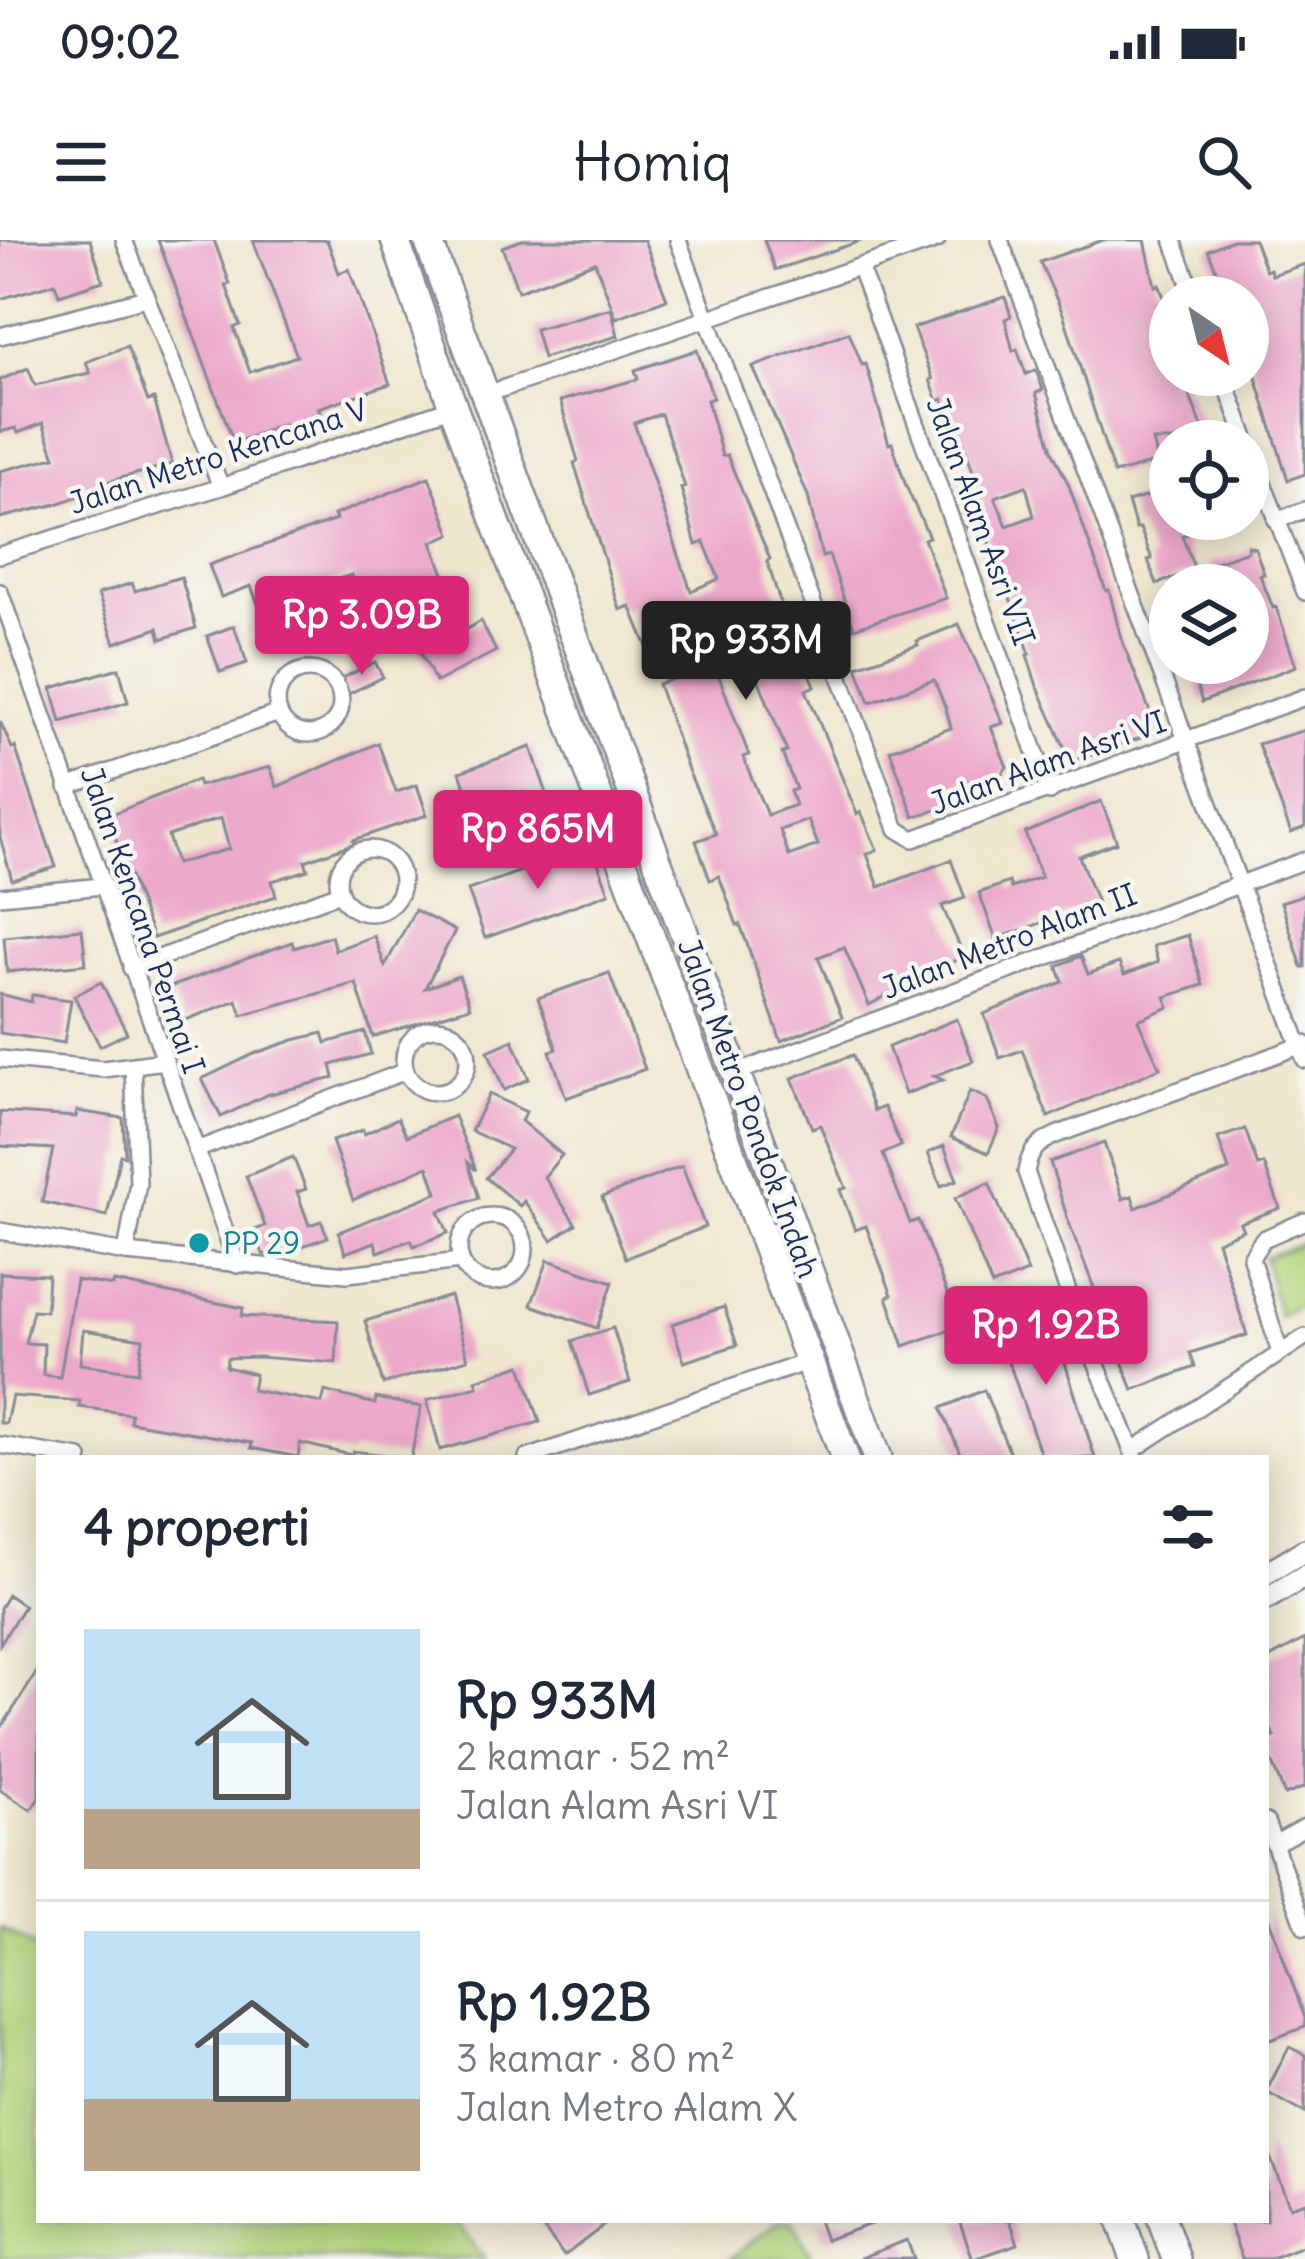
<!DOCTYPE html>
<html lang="id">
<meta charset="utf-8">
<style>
body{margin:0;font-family:Delius,sans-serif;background:#f2f2f3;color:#1f2937;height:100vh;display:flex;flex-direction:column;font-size:45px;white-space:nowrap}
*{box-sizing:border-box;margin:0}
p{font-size:39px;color:#747a83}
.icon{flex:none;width:66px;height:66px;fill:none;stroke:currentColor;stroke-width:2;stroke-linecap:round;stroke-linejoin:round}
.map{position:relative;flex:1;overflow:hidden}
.details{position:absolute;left:36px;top:1215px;width:1233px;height:768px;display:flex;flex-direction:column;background:#fff;border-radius:0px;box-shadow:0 6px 30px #0003}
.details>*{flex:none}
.needle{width:78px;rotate:145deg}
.controls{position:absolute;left:1149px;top:36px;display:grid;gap:24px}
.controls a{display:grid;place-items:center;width:120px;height:120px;border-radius:50%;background:#fff;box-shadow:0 6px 30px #0003;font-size:60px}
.price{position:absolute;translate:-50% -102px;padding:0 27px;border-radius:12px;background:#db2777;color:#fff;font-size:39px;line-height:78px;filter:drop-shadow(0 3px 6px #0008)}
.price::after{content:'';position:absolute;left:50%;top:72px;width:36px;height:27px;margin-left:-18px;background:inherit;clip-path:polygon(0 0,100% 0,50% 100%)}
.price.current{background:#222;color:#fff}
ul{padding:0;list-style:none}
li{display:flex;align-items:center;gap:36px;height:300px;padding:0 48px}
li+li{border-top:3px solid #e0e1e3}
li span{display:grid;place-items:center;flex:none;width:336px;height:240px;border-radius:0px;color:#555}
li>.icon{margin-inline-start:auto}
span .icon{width:144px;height:144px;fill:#fffc;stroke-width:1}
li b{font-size:51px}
h2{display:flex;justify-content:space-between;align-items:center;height:144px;padding:0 48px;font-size:51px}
.status{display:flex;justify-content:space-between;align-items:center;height:84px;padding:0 60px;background:#fff;direction:ltr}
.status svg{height:33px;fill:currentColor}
header{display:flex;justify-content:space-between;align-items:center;height:156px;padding:0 48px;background:#fff;font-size:54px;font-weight:600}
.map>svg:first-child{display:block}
.green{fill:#b4d57c;stroke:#68826d;stroke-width:3}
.building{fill:#eca9cb;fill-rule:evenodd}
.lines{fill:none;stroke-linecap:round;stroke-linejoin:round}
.street-casing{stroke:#868b96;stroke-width:20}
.secondary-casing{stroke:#868b96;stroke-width:26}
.highway-casing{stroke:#868b96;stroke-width:32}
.street{stroke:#fff;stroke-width:15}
.secondary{stroke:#fff;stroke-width:21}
.highway{stroke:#fff;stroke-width:27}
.culture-dot{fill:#0f9aa8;stroke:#f6f6f2;stroke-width:4.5}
.labels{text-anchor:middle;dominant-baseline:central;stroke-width:9;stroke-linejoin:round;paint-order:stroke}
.street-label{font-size:30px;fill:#1b2f5e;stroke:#f6f6f2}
.culture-label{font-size:30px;fill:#0d838f;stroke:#f6f6f2;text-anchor:start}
</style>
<div class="status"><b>09:02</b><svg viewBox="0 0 49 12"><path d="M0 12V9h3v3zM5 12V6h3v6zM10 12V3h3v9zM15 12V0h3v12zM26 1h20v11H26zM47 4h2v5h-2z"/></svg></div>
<header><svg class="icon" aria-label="menu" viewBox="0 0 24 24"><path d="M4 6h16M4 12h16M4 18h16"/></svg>Homiq<svg class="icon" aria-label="search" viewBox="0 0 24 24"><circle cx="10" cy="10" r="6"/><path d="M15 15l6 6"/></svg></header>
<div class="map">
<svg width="1305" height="2019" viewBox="0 0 1305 2019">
<rect width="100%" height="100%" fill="#f6f6f2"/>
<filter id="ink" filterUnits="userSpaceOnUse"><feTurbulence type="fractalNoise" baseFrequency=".00833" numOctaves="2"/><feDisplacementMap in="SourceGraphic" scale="24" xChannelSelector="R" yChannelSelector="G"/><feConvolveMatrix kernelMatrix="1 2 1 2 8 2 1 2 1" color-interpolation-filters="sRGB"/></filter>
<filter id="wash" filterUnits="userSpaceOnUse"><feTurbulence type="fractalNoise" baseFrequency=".004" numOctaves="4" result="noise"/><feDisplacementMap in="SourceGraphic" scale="48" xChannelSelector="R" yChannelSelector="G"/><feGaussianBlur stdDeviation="2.7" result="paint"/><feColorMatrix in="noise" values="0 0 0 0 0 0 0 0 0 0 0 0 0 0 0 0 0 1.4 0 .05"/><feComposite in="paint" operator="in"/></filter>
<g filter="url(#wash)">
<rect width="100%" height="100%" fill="#f0e7cf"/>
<g class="green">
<path d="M 1305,1003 L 1305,1062 L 1279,1077 L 1264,1017 Z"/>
<path d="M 0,1688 L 39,1710 L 39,1980 L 455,1980 L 484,2019 L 0,2019 Z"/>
<path d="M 780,1980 L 792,1980 L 812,2019 L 730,2019 Z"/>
</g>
<g id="blocks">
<g class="building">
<path d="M 0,0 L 90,0 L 103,41 L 59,55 L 55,43 L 0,59 Z"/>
<path d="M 158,0 L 214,0 L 230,44 L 226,45 L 240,85 L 234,88 L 250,132 L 297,116 L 253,0 L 327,0 L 339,33 L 349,29 L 390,144 L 318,168 L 321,176 L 284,189 L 283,184 L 234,203 Z"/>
<path d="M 522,0 L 644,0 L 667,59 L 616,78 L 595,22 L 518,51 L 502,7 Z"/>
<path d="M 764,0 L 861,0 L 861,1 L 775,30 Z"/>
<path d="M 1103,0 L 1145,0 L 1155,46 L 1159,44 L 1170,74 L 1170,142 L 1182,137 L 1208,201 L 1153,201 L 1158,222 L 1114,234 L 1064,76 L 1040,22 Z"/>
<path d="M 1232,0 L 1254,0 L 1266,31 L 1270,29 L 1272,35 L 1305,24 L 1305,234 L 1288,240 L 1248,112 L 1248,57 L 1223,57 L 1222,44 L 1208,10 Z"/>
<path d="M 1005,57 L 1011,76 L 1005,79 L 1013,111 L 1017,109 L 1026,134 L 1036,130 L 1043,150 L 1036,153 L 1052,211 L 1068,243 L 1106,351 L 1109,350 L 1121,398 L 1158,492 L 1071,522 L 1036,443 L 1027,415 L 1030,414 L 1005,344 L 1001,345 L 984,284 L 969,290 L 963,274 L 984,265 L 956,180 L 950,182 L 943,159 L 938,161 L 930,140 L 933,139 L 913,88 ZM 1026,246 L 1034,276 L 1007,286 L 995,257 Z"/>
<path d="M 611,68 L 618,96 L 543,118 L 535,89 Z"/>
<path d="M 849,92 L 862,125 L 866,124 L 889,204 L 892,203 L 906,246 L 929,297 L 924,299 L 946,358 L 854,388 L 829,315 L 822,317 L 808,256 L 753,127 Z"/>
<path d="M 127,106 L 148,161 L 154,159 L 172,224 L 107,242 L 109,245 L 57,264 L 0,278 L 0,231 L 55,217 L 43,183 L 18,193 L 16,188 L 0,192 L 0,140 L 28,128 L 35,145 L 90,133 L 86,122 Z"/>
<path d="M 697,110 L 713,158 L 707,160 L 722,216 L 727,215 L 770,319 L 767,321 L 782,368 L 815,446 L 806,450 L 857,574 L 861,572 L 877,610 L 867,614 L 879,647 L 951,620 L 965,658 L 942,666 L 964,716 L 869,765 L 844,707 L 818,717 L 842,777 L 781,801 L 740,684 L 737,685 L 719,636 L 710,640 L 696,601 L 716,594 L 688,530 L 658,444 L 715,426 L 749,515 L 743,517 L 767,575 L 795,565 L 790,551 L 796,549 L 782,513 L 787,512 L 754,428 L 733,387 L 653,421 L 630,366 L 620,370 L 574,223 L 578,221 L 560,161 L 638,139 L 635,130 ZM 661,174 L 685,247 L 681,248 L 696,305 L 704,302 L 719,339 L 691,351 L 634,183 ZM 808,580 L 818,605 L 789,616 L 780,590 Z"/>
<path d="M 429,237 L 451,294 L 432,302 L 465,390 L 481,381 L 496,411 L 436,442 L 413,398 L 378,410 L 351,335 L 282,358 L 290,378 L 267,388 L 251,346 L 221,357 L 209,325 L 336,280 L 334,275 Z"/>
<path d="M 1170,249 L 1170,279 L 1184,279 L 1189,293 L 1182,296 L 1195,330 L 1157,344 L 1148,320 L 1152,319 L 1140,288 L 1136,289 L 1128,262 Z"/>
<path d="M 1248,306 L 1255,308 L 1264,334 L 1260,335 L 1273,368 L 1276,367 L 1296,426 L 1202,462 L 1189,423 L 1248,423 L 1248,345 L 1218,345 L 1210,324 L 1248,311 Z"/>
<path d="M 181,337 L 196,388 L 161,399 L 158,388 L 115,403 L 98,354 L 132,343 L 135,351 Z"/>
<path d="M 959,384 L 1003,483 L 991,487 L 1007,527 L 991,547 L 963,540 L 969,560 L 914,577 L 890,510 L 951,488 L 946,469 L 934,440 L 870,462 L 857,426 L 918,405 L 917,401 Z"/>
<path d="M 234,386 L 247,423 L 220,432 L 207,396 Z"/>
<path d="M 375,422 L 383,437 L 348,454 L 341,439 Z"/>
<path d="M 119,428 L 128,462 L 61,482 L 52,448 Z"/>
<path d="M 0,481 L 12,508 L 15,507 L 56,627 L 12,640 L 0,597 Z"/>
<path d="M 1305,490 L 1305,587 L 1291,593 L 1258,504 Z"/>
<path d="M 378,503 L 396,552 L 417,545 L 427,575 L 353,600 L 355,603 L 305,621 L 308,630 L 272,641 L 276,656 L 153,698 L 107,576 L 197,540 L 199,546 L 270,527 L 277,547 ZM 221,578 L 229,609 L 176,624 L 168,596 Z"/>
<path d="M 531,507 L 547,554 L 476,579 L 460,532 Z"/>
<path d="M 1101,561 L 1117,602 L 1079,616 L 1097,663 L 996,699 L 979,653 L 1009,642 L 1011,648 L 1041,637 L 1025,593 Z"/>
<path d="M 592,606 L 609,653 L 485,698 L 468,650 Z"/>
<path d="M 1305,654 L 1305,727 L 1302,727 L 1281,662 Z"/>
<path d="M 415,670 L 455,691 L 425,748 L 459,736 L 470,767 L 373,797 L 356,743 L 242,775 L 237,760 L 183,781 L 170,747 L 292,702 L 294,708 L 331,696 L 335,710 L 374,696 L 385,726 Z"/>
<path d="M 82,689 L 86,724 L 7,732 L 4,697 Z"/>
<path d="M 1188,695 L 1203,745 L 1165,757 L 1169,767 L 1138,780 L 1160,828 L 1048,877 L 1022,810 L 1000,818 L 984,774 L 1063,742 L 1057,726 L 1081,716 L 1088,734 L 1119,723 L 1124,735 L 1158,722 L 1153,706 Z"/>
<path d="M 609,733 L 645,829 L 566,858 L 550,811 L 557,809 L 538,758 Z"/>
<path d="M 101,742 L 127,793 L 100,806 L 74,756 Z"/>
<path d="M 0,754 L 31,762 L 32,755 L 71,760 L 64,803 L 0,793 Z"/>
<path d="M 957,779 L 973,821 L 934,836 L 943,840 L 905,854 L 888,807 Z"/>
<path d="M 365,792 L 371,814 L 331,825 L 334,838 L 266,855 L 221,877 L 202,839 L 256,813 L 294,800 L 323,793 L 326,803 Z"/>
<path d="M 513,800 L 529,839 L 504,850 L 488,811 Z"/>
<path d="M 853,815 L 874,871 L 884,867 L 901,906 L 883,914 L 910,983 L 918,980 L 960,1086 L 904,1106 L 887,1057 L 892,1055 L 866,986 L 855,990 L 840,950 L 846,948 L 820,885 L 812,888 L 792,838 Z"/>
<path d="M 970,851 L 987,859 L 999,888 L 988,913 L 951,897 Z"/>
<path d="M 489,854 L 526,872 L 521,881 L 562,915 L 544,937 L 576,984 L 552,1000 L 524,961 L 520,966 L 486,938 L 510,909 L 471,891 Z"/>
<path d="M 77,871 L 123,878 L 125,916 L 120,915 L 107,976 L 42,962 L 53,909 L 0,906 L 0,872 L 76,877 Z"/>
<path d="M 454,876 L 476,930 L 468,923 L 479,958 L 439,971 L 448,993 L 414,1006 L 411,1000 L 378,1012 L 375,1002 L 345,1013 L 339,992 L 437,953 L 428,926 L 353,960 L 332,901 L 363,890 L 364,894 L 398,878 L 407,896 Z"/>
<path d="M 1245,889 L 1258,926 L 1264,924 L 1280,968 L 1240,983 L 1243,990 L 1217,1001 L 1247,1095 L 1190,1113 L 1195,1127 L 1133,1150 L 1068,980 L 1050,922 L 1104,903 L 1123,959 L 1132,956 L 1136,968 L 1229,930 L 1218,898 Z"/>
<path d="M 944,906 L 957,940 L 941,946 L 928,913 Z"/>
<path d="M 293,917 L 306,949 L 297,952 L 309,985 L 321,981 L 328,997 L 278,1015 L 263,1014 L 255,990 L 265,986 L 246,936 Z"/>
<path d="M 682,926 L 705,987 L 626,1018 L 602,957 Z"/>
<path d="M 989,943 L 1028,1032 L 992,1046 L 955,958 Z"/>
<path d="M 548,1020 L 613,1042 L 597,1088 L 531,1065 Z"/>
<path d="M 0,1033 L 48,1035 L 46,1071 L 33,1070 L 25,1103 L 44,1104 L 43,1135 L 60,1137 L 76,1040 L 113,1046 L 114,1042 L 243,1068 L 242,1076 L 338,1081 L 336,1123 L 258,1117 L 227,1118 L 226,1127 L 255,1134 L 252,1150 L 322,1163 L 325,1151 L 375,1164 L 376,1158 L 421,1167 L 411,1218 L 353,1211 L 351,1215 L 300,1203 L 298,1217 L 251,1208 L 252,1203 L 130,1182 L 131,1174 L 79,1167 L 80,1161 L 12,1156 L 6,1183 L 0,1183 ZM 83,1090 L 143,1099 L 138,1132 L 80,1124 Z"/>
<path d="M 450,1056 L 468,1119 L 383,1144 L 365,1081 Z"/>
<path d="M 724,1067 L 737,1105 L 684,1122 L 672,1084 Z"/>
<path d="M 1044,1071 L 1061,1110 L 1095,1218 L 1042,1218 L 1012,1131 L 994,1093 Z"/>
<path d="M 613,1088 L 630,1142 L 589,1155 L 572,1101 Z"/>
<path d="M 521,1125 L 540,1182 L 440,1210 L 427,1160 L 478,1146 L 476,1140 Z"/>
<path d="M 984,1150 L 1012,1218 L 962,1218 L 941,1168 Z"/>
<path d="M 8,1355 L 24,1366 L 0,1404 L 0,1368 Z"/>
<path d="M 1305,1399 L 1305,1547 L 1285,1555 L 1266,1509 L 1266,1500 L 1275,1497 L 1266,1480 L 1266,1420 Z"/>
<path d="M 39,1429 L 39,1558 L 31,1570 L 0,1550 L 0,1490 Z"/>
<path d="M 1266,1671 L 1305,1778 L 1305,1787 L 1270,1800 L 1266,1790 Z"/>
<path d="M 1289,1807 L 1305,1815 L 1305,1873 L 1266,1852 Z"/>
<path d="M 1266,1907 L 1290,1967 L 1305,1962 L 1305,2005 L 1269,2019 L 1242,2019 L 1228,1980 L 1266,1980 Z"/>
<path d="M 537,1980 L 611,1980 L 564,2016 Z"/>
<path d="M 818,1980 L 877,1980 L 877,1982 L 825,2000 Z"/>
<path d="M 959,1980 L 1010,1980 L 1018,2004 L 973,2019 Z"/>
<path d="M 907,2000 L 914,2019 L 860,2019 L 860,2018 Z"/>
</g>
</g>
</g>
<g filter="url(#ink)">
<use href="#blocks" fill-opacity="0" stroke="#868b96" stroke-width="3"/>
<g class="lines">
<defs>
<g id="street">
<path d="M 124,0 L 221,247"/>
<path d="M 678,0 L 897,589 L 913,599 L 1305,457"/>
<path d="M 1000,0 L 1305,820"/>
<path d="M 1173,0 L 1194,57"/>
<path d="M 860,28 L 1050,552"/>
<path d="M 0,96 L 146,58"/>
<path d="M 1223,135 L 1247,201"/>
<path d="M 484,155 L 937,0"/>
<path d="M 1248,204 L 1305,352"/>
<path d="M 1276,280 L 1305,270"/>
<path d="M 0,315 L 221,247 L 453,167"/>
<path d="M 0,352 L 237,1025"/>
<circle cx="309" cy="462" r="32"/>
<path d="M 67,547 L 279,473"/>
<circle cx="370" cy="641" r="32"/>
<path d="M 0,656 L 102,646"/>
<path d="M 131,728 L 340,653"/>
<circle cx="436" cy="820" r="32"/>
<path d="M 0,819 L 103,829 L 165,821"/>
<path d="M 733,834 L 1305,620"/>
<path d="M 196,910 L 406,831"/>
<circle cx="492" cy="1009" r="33"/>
<path d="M 0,991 L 126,1013 L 347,1034 L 461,1021"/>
<path d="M 126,1013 L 138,943 L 133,826"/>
<path d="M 1280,1113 L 1251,1018 L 1263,999 L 1305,981"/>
<path d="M 0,1205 L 80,1218"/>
<path d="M 1133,1210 L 1305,1097"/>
<path d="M 527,1218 L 807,1122"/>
<path d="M 1135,1218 L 1075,1071 L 1026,932 C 1030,910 1037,904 1056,895 L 1305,804"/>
<path d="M 1266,1582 L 1305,1687"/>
<path d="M 1274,1604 L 1305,1587"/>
</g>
<g id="secondary">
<path d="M 1266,1333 L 1305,1310"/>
<path d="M 1266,1359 L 1305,1336"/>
</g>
<g id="highway">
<path d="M 395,0 L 453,167 L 845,1218"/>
<path d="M 428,0 L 878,1218"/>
<path d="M 1121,1980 L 1135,2019"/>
<path d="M 1162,1980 L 1176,2019"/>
</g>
</defs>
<use href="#street" class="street-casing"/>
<use href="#secondary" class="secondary-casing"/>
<use href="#highway" class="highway-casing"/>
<use href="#street" class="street"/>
<use href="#secondary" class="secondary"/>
<use href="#highway" class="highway"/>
</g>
</g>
<circle class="culture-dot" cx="199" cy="1003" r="12"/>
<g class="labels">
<g class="street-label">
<text transform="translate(218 216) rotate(-18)">Jalan Metro Kencana V</text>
<text transform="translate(981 281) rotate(70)">Jalan Alam Asri VII</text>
<text transform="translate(1048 522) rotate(-20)">Jalan Alam Asri VI</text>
<text transform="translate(143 680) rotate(71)">Jalan Kencana Permai I</text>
<text transform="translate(1009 701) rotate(-21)">Jalan Metro Alam II</text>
<text transform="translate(749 868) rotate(70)">Jalan Metro Pondok Indah</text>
</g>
<g class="culture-label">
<text x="223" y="1003">PP 29</text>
</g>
</g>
</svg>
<div class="controls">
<a><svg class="needle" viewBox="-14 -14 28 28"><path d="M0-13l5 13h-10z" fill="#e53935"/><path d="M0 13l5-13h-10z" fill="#747a83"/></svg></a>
<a><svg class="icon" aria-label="locate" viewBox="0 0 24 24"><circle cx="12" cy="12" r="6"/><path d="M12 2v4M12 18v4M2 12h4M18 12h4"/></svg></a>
<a><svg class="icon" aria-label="layers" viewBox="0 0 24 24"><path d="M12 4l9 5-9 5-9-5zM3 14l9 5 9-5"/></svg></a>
</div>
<b class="price" style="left:362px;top:438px">Rp 3.09B</b>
<b class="price current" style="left:746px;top:463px">Rp 933M</b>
<b class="price" style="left:538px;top:652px">Rp 865M</b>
<b class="price" style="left:1046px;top:1148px">Rp 1.92B</b>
<section class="details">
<h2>4 properti<svg class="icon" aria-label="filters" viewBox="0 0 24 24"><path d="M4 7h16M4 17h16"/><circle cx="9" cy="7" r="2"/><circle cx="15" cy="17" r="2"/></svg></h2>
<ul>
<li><span style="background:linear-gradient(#bfe0f5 75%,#b9a48a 0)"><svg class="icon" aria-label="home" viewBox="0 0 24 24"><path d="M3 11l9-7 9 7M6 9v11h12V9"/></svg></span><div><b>Rp 933M</b><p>2 kamar · 52 m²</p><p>Jalan Alam Asri VI</p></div></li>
<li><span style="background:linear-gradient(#bfe0f5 70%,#b9a48a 0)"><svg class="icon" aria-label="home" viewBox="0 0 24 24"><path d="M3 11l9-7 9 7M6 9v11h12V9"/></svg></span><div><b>Rp 1.92B</b><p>3 kamar · 80 m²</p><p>Jalan Metro Alam X</p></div></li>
</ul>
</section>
</div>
